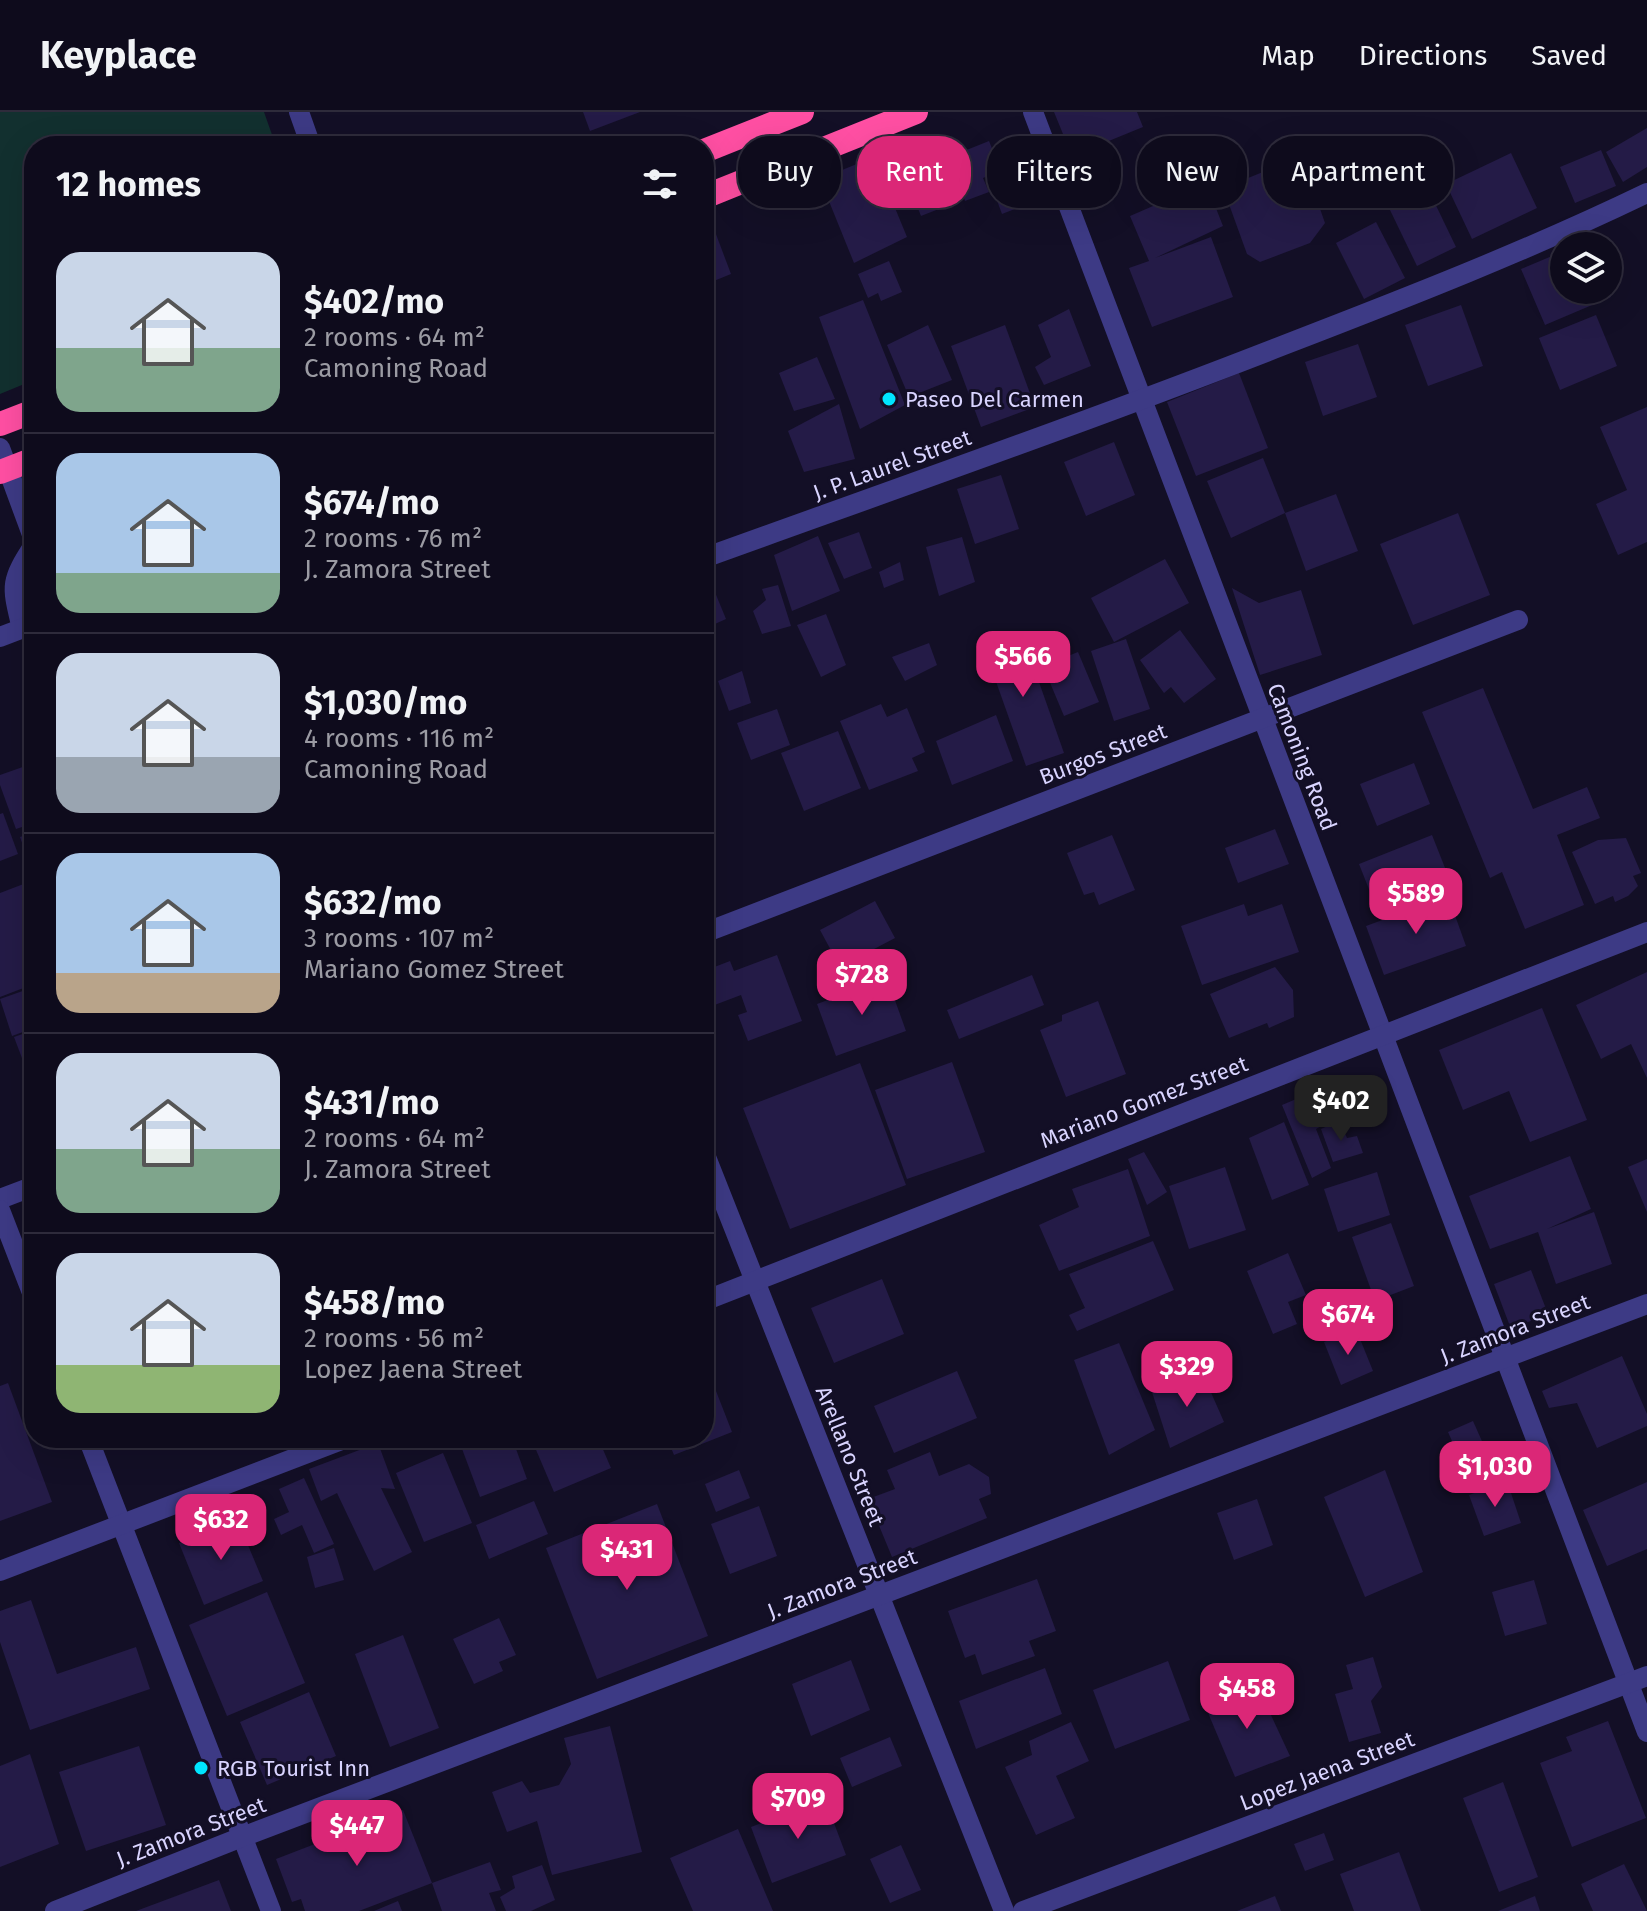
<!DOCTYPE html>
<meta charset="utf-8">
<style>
body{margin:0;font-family:"Fira Sans",sans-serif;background:#171425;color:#f1f3f6;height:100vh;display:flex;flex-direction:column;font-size:30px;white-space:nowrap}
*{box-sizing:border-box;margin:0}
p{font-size:26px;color:#9b9ba3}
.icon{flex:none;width:44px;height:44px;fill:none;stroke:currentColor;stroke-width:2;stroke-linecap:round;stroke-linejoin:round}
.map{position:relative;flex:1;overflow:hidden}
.sheet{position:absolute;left:24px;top:24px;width:690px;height:1312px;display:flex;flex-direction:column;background:#0e0b1c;border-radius:32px;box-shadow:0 8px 32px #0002,0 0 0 2px #2e2b3b}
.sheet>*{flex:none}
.hud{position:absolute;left:738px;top:24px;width:760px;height:72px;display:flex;gap:16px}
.tools{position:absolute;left:1550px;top:120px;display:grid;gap:16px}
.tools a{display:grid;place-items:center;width:72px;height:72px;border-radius:50%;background:#0e0b1c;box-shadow:0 8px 32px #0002,0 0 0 2px #2e2b3b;font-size:40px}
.price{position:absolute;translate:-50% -68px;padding:0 18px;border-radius:16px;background:#db2777;color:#fff;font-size:26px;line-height:52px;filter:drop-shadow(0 2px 4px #0008)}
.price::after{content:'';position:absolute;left:50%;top:48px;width:24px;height:18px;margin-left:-12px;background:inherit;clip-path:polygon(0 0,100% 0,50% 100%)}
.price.selected{background:#222;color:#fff}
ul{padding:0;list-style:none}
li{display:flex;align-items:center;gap:24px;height:200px;padding:0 32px}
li+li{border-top:2px solid #2e2b3b}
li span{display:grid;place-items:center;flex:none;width:224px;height:160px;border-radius:24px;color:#555}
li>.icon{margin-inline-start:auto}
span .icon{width:96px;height:96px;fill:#fffc;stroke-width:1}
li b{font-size:34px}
h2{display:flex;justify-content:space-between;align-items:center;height:96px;padding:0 32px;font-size:34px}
.tag{padding:0 28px;border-radius:32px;background:#0e0b1c;box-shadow:0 8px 32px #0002,0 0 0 2px #2e2b3b;font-size:28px;line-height:72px}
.tag.selected{background:#db2777;color:#fff}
header{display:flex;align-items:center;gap:48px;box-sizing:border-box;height:112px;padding:0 40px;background:#0e0b1c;border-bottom:2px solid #2e2b3b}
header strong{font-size:38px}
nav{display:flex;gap:44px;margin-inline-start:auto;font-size:28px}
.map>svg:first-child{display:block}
.green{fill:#12302f}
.building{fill:#241b47}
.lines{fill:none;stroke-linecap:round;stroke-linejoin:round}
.minor{stroke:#3d3a85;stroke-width:20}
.highway{stroke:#ff4fa3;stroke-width:24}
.poi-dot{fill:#00e5ff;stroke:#130f26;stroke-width:3}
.labels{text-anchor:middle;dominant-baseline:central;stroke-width:6;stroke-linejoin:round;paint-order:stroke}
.poi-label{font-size:22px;fill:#d9d4ff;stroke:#130f26;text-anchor:start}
.street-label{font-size:22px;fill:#d9d4ff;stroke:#130f26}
</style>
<header>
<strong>Keyplace</strong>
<nav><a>Map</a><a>Directions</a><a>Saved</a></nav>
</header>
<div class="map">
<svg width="1647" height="1799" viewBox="0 0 1647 1799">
<rect width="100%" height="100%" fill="#130f26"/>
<path class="green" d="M 0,0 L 264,0 L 276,34 L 34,34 L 34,268 L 0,282 Z"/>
<g class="building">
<path d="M 583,0 L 640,0 L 590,19 Z"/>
<path d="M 1054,0 L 1137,0 L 1143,15 L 1072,44 Z"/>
<path d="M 1647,16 L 1647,55 L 1623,70 L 1606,40 Z"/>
<path d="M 989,29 L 1001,59 L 983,66 L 989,80 L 965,89 L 949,45 Z"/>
<path d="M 1601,38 L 1616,74 L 1575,91 L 1560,55 Z"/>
<path d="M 1511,41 L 1537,96 L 1472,127 L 1446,72 Z"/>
<path d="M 941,43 L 959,89 L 921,104 L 903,58 Z"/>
<path d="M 874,45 L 907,125 L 854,151 L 820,67 Z"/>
<path d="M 1290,49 L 1304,51 L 1325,111 L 1310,131 L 1260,150 L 1247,142 L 1226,84 L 1231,73 Z"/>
<path d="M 1024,54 L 1038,88 L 1002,102 L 989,67 Z"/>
<path d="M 1206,71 L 1223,114 L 1155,146 L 1211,125 L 1233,185 L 1152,215 L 1129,156 L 1149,149 L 1130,104 Z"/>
<path d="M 1429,79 L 1456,135 L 1417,154 L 1390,98 Z"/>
<path d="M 708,101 L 731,162 L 704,173 L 704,103 Z"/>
<path d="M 1376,110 L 1405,166 L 1364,187 L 1336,131 Z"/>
<path d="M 1564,139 L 1564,178 L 1608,178 L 1611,185 L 1545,213 L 1521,157 Z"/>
<path d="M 889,149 L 902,180 L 881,189 L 878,181 L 868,186 L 858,162 Z"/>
<path d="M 863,188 L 905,293 L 860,317 L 819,205 Z"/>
<path d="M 1461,193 L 1483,254 L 1428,274 L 1405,213 Z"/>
<path d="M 1069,197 L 1091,254 L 1044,273 L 1035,255 L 1051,245 L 1038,213 Z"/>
<path d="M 1596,203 L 1617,254 L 1560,278 L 1539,226 Z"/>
<path d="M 928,213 L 952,268 L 909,285 L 887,233 Z"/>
<path d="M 1005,213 L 1035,295 L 981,315 L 951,234 Z"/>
<path d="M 1358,232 L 1377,285 L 1323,304 L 1305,250 Z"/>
<path d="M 817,245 L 835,287 L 794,299 L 779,261 Z"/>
<path d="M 1239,261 L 1268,336 L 1196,364 L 1167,290 Z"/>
<path d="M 839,292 L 855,347 L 804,360 L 788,319 Z"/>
<path d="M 1647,295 L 1647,430 L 1618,443 L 1596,392 L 1627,378 L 1600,315 Z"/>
<path d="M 1114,330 L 1135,383 L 1086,404 L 1064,350 Z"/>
<path d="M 1263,346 L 1285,401 L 1231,426 L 1207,369 Z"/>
<path d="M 1001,363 L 1019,417 L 975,432 L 957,377 Z"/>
<path d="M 1336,382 L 1358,439 L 1306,459 L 1285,401 Z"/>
<path d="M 1458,401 L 1490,483 L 1413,513 L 1380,432 Z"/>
<path d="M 859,420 L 872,456 L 844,467 L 828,431 Z"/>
<path d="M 818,424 L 840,479 L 792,499 L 774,443 Z"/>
<path d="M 962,425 L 975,470 L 939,484 L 926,435 Z"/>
<path d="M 1165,447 L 1189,491 L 1114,530 L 1091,486 Z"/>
<path d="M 900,450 L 904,468 L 884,476 L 879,460 Z"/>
<path d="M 712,473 L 726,507 L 704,517 L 704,476 Z"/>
<path d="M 778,473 L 791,514 L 762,522 L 753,499 L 766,488 L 762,477 Z"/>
<path d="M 1232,476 L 1259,491 L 1301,478 L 1322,543 L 1260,563 Z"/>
<path d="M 826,502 L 846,553 L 821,565 L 797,513 Z"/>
<path d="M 1180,518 L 1216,567 L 1184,591 L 1171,575 L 1164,581 L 1140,548 Z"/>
<path d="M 1021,519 L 1064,641 L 1026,654 L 983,533 Z"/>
<path d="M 1126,527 L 1150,597 L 1114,609 L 1091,539 Z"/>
<path d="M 929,531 L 937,553 L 905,569 L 892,545 Z"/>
<path d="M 1078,540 L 1099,590 L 1064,604 L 1043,554 Z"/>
<path d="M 742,559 L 751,591 L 729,599 L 718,569 Z"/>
<path d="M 1483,576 L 1533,697 L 1587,675 L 1600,706 L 1557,723 L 1584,793 L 1525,817 L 1502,760 L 1490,766 L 1422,600 Z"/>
<path d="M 881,592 L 887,605 L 907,596 L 925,640 L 912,646 L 918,659 L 869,678 L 840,609 Z"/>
<path d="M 777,597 L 790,633 L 751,648 L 737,611 Z"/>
<path d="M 996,603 L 1013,649 L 952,673 L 936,629 Z"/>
<path d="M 838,619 L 861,676 L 804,699 L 781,641 Z"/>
<path d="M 34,651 L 34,711 L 16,717 L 0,673 L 0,663 Z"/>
<path d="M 1414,651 L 1430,692 L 1377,714 L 1360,672 Z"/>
<path d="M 3,701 L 18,742 L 0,749 L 0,702 Z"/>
<path d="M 1275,717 L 1289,752 L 1238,771 L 1225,736 Z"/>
<path d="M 34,720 L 34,765 L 20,725 Z"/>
<path d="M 1112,723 L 1135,778 L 1099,793 L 1094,780 L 1084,783 L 1067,741 Z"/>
<path d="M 1432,723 L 1451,771 L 1378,800 L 1359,752 Z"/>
<path d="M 1626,726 L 1641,761 L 1633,764 L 1638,774 L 1628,784 L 1615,790 L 1613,784 L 1595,792 L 1572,740 L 1598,728 Z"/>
<path d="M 34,768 L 34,872 L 0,885 L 0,781 Z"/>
<path d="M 1448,784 L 1466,834 L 1384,863 L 1366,814 Z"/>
<path d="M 875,789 L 895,826 L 840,855 L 820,818 Z"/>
<path d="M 1244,792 L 1248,804 L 1282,792 L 1299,840 L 1202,873 L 1181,814 Z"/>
<path d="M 777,843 L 802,909 L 748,929 L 738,903 L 747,900 L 741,883 L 704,897 L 704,859 L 730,849 L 734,859 Z"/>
<path d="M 1275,855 L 1293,878 L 1294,905 L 1269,916 L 1267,911 L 1229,926 L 1210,882 Z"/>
<path d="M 1647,860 L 1647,966 L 1631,932 L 1601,947 L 1576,893 Z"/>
<path d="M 1032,863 L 1044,893 L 959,927 L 947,898 Z"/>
<path d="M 887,866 L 906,919 L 836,944 L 817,892 Z"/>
<path d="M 34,875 L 34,916 L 12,924 L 0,887 Z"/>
<path d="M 1098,889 L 1126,962 L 1066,985 L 1040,918 L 1062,909 L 1062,903 Z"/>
<path d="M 1542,896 L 1587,1008 L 1530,1030 L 1509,979 L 1463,998 L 1439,938 Z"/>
<path d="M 34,918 L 34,978 L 14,925 Z"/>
<path d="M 952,950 L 985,1040 L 907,1067 L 875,978 Z"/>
<path d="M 860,951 L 906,1073 L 790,1117 L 743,996 Z"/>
<path d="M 1320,977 L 1331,1008 L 1316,1017 L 1331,1056 L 1312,1066 L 1282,993 Z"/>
<path d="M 1339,1009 L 1347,1026 L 1357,1024 L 1363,1041 L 1333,1050 L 1321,1017 Z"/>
<path d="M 1284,1010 L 1309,1073 L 1272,1088 L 1249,1026 Z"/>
<path d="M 1144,1040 L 1167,1080 L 1147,1093 L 1128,1047 Z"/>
<path d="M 1570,1044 L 1591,1097 L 1547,1117 L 1594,1100 L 1612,1152 L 1556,1172 L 1538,1120 L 1490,1137 L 1469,1084 Z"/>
<path d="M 1647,1047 L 1647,1100 L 1628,1055 Z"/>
<path d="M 1225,1055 L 1246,1118 L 1189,1137 L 1169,1074 Z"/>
<path d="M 1128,1057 L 1150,1124 L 1059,1159 L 1039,1113 L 1079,1095 L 1072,1077 Z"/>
<path d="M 1377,1060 L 1390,1103 L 1338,1120 L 1324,1077 Z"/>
<path d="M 1391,1111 L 1414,1174 L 1375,1189 L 1352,1125 Z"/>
<path d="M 1153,1129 L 1174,1178 L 1077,1219 L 1069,1203 L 1085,1196 L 1069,1162 Z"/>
<path d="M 1288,1141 L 1306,1183 L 1288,1190 L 1297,1212 L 1273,1222 L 1247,1159 Z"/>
<path d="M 1531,1158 L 1548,1202 L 1511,1217 L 1494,1172 Z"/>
<path d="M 882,1167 L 904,1222 L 834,1251 L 811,1196 Z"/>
<path d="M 1356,1217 L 1373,1259 L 1341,1273 L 1324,1230 Z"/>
<path d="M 1119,1231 L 1155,1318 L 1109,1343 L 1074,1248 Z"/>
<path d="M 1622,1244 L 1647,1302 L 1647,1314 L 1597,1336 L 1577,1291 L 1549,1296 L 1542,1279 Z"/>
<path d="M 957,1259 L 977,1306 L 894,1341 L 874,1294 Z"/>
<path d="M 1202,1260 L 1224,1310 L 1170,1336 L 1152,1280 Z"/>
<path d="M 709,1261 L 732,1320 L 674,1343 L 667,1326 L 704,1326 L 704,1263 Z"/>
<path d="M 8,1271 L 52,1390 L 0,1409 L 0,1274 Z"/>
<path d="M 1473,1309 L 1493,1354 L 1468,1365 L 1448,1320 Z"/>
<path d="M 458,1326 L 512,1326 L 527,1367 L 480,1385 Z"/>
<path d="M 531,1326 L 598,1326 L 611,1356 L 554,1380 Z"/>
<path d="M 378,1331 L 395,1377 L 381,1376 L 412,1440 L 374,1459 L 337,1381 L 321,1389 L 309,1357 Z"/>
<path d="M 930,1340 L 939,1364 L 969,1352 L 989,1365 L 991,1382 L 979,1387 L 987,1406 L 892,1445 L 868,1387 L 895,1377 L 887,1358 Z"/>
<path d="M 443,1341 L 472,1411 L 424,1430 L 396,1361 Z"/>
<path d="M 739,1358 L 750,1386 L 716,1400 L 705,1372 Z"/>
<path d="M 1385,1358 L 1423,1460 L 1365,1485 L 1324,1385 Z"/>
<path d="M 304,1366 L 334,1432 L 314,1441 L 302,1413 L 281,1423 L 274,1407 L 289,1400 L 279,1377 Z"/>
<path d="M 1507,1369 L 1521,1411 L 1484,1424 L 1469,1383 Z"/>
<path d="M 1647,1370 L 1647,1437 L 1607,1454 L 1583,1398 Z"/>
<path d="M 1257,1387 L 1273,1433 L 1234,1448 L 1217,1401 Z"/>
<path d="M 534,1389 L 548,1422 L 489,1447 L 476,1413 Z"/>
<path d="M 657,1392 L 708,1524 L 597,1567 L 546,1436 Z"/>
<path d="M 759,1394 L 777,1444 L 730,1462 L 711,1412 Z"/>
<path d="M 237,1407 L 263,1469 L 204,1493 L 179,1431 Z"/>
<path d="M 334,1436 L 344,1468 L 315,1476 L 307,1445 Z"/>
<path d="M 1037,1467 L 1056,1519 L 1029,1529 L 1035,1544 L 982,1563 L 975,1542 L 965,1546 L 948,1499 Z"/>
<path d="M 1534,1468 L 1547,1512 L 1505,1524 L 1492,1480 Z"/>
<path d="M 267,1480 L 305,1571 L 227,1604 L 189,1513 Z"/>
<path d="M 31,1488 L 57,1562 L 136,1535 L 150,1577 L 30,1618 L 0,1530 L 0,1499 Z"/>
<path d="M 499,1506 L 516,1543 L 499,1550 L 503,1559 L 474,1572 L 453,1527 Z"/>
<path d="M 403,1523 L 439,1616 L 390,1635 L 355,1542 Z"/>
<path d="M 1373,1545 L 1382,1575 L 1371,1589 L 1381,1621 L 1349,1630 L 1335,1582 L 1353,1577 L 1346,1553 Z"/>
<path d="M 851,1548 L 870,1598 L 811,1624 L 792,1572 Z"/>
<path d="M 1168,1549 L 1190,1608 L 1115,1637 L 1093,1578 Z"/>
<path d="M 1045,1556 L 1062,1602 L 976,1637 L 959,1589 Z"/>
<path d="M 1256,1571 L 1290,1644 L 1235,1665 L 1206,1596 Z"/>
<path d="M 309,1580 L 336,1644 L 267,1673 L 240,1610 Z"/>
<path d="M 1608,1609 L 1646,1706 L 1572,1735 L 1540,1651 L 1572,1639 L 1566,1625 Z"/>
<path d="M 1071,1610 L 1089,1649 L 1056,1664 L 1075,1706 L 1036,1723 L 1005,1655 L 1032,1643 L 1029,1629 Z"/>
<path d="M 610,1614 L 642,1740 L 552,1763 L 537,1709 L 507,1720 L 492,1680 L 522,1669 L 530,1681 L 559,1673 L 571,1652 L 564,1626 Z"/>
<path d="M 890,1625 L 902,1654 L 852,1675 L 840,1646 Z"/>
<path d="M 139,1634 L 166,1713 L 86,1739 L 59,1660 Z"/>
<path d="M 30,1642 L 59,1732 L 0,1755 L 0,1654 Z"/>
<path d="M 1503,1670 L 1538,1765 L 1499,1780 L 1463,1686 Z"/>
<path d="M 825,1687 L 846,1743 L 772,1771 L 751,1715 Z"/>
<path d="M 403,1698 L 432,1771 L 359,1799 L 305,1799 L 301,1787 L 292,1790 L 276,1747 Z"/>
<path d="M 738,1717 L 773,1799 L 693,1799 L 670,1746 Z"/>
<path d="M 1324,1721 L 1334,1748 L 1305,1759 L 1294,1732 Z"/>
<path d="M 901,1733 L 921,1778 L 890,1791 L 870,1747 Z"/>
<path d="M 1399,1740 L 1421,1799 L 1354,1799 L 1340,1762 Z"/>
<path d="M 490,1750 L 501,1778 L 489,1781 L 496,1799 L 442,1799 L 432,1771 Z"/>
<path d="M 1624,1752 L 1647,1799 L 1593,1799 L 1581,1772 Z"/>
<path d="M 542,1753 L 555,1788 L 531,1799 L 506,1799 L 500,1785 L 515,1776 L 512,1764 Z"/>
<path d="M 219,1768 L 231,1799 L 136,1799 Z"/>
<path d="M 1275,1784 L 1281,1799 L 1237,1799 Z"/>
<path d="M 1535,1784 L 1540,1799 L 1498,1799 Z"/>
<path d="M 398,1789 L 402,1799 L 374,1799 Z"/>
</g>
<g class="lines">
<g class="minor">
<path d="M 299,0 L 311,34"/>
<path d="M 1033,0 L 1647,1620"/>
<path d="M 0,336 L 34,428"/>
<path d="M 704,446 C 898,376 1092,308 1284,233 C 1406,186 1529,138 1647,81"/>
<path d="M 22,517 C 12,474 9,471 34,433"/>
<path d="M 0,525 L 34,512"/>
<path d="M 704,821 L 1518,508"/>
<path d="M 704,1040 L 1004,1799"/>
<path d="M 0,1087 L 34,1074"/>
<path d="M 0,1098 L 34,1186"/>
<path d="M 704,1189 L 1647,820"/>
<path d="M 88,1326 L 271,1799"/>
<path d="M 0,1459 L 347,1326"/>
<path d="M 55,1799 L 242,1725 L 1647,1192"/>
<path d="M 1023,1799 L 1647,1564"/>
</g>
<g class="highway">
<path d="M 704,39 L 802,0"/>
<path d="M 704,85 L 916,0"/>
<path d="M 0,312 L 34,299"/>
<path d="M 0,360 L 34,347"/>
</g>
</g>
<g class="poi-dot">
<circle cx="889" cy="287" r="8"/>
<circle cx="201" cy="1656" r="8"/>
</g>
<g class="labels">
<g class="poi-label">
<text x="905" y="287">Paseo Del Carmen</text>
<text x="217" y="1656">RGB Tourist Inn</text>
</g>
<g class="street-label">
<text transform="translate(892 353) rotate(-20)">J. P. Laurel Street</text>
<text transform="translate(1103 642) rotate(-21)">Burgos Street</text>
<text transform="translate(1302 645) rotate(69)">Camoning Road</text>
<text transform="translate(1144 990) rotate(-21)">Mariano Gomez Street</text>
<text transform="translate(1515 1217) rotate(-21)">J. Zamora Street</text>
<text transform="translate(850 1344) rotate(68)">Arellano Street</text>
<text transform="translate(842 1472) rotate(-21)">J. Zamora Street</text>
<text transform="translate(1327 1659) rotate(-21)">Lopez Jaena Street</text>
<text transform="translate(191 1720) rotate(-21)">J. Zamora Street</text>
</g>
</g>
</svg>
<div class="tools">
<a><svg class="icon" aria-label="layers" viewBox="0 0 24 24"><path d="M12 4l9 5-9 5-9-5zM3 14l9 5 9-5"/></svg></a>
</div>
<b class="price" style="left:1023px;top:587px">$566</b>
<b class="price" style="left:1416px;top:824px">$589</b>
<b class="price" style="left:862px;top:905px">$728</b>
<b class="price selected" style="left:1341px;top:1031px">$402</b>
<b class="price" style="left:1348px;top:1245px">$674</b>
<b class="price" style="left:1187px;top:1297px">$329</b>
<b class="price" style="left:1495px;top:1397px">$1,030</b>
<b class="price" style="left:221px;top:1450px">$632</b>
<b class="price" style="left:627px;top:1480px">$431</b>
<b class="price" style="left:1247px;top:1619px">$458</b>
<b class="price" style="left:798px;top:1729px">$709</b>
<b class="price" style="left:357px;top:1756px">$447</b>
<div class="hud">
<a class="tag">Buy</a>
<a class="tag selected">Rent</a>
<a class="tag">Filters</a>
<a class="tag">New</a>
<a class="tag">Apartment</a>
</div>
<section class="sheet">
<h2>12 homes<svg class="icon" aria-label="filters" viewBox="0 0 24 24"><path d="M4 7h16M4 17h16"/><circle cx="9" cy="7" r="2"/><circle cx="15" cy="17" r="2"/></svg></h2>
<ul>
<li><span style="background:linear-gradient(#c9d6e8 60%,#7fa58c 0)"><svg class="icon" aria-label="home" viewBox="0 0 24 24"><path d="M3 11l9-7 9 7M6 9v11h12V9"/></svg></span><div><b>$402/mo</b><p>2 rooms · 64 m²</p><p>Camoning Road</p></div></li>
<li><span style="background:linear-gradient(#a9c7e8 75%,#7fa58c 0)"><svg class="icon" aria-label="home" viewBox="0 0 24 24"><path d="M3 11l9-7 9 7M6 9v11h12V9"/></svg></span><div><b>$674/mo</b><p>2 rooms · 76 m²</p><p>J. Zamora Street</p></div></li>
<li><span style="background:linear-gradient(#c9d6e8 65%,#9aa5b1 0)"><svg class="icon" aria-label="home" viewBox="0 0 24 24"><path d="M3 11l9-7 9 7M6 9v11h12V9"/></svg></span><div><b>$1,030/mo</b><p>4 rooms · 116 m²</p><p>Camoning Road</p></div></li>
<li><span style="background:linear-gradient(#a9c7e8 75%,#b9a48a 0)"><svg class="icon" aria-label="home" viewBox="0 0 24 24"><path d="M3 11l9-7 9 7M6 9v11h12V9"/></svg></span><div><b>$632/mo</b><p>3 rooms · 107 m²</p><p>Mariano Gomez Street</p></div></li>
<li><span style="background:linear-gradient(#c9d6e8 60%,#7fa58c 0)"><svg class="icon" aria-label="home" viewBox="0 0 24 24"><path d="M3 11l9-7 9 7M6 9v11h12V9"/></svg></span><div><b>$431/mo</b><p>2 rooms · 64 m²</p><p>J. Zamora Street</p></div></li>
<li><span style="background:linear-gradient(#c9d6e8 70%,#8fb573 0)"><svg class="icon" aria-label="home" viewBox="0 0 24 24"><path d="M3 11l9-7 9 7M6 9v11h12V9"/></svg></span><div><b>$458/mo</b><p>2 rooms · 56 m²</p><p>Lopez Jaena Street</p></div></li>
</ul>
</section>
</div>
